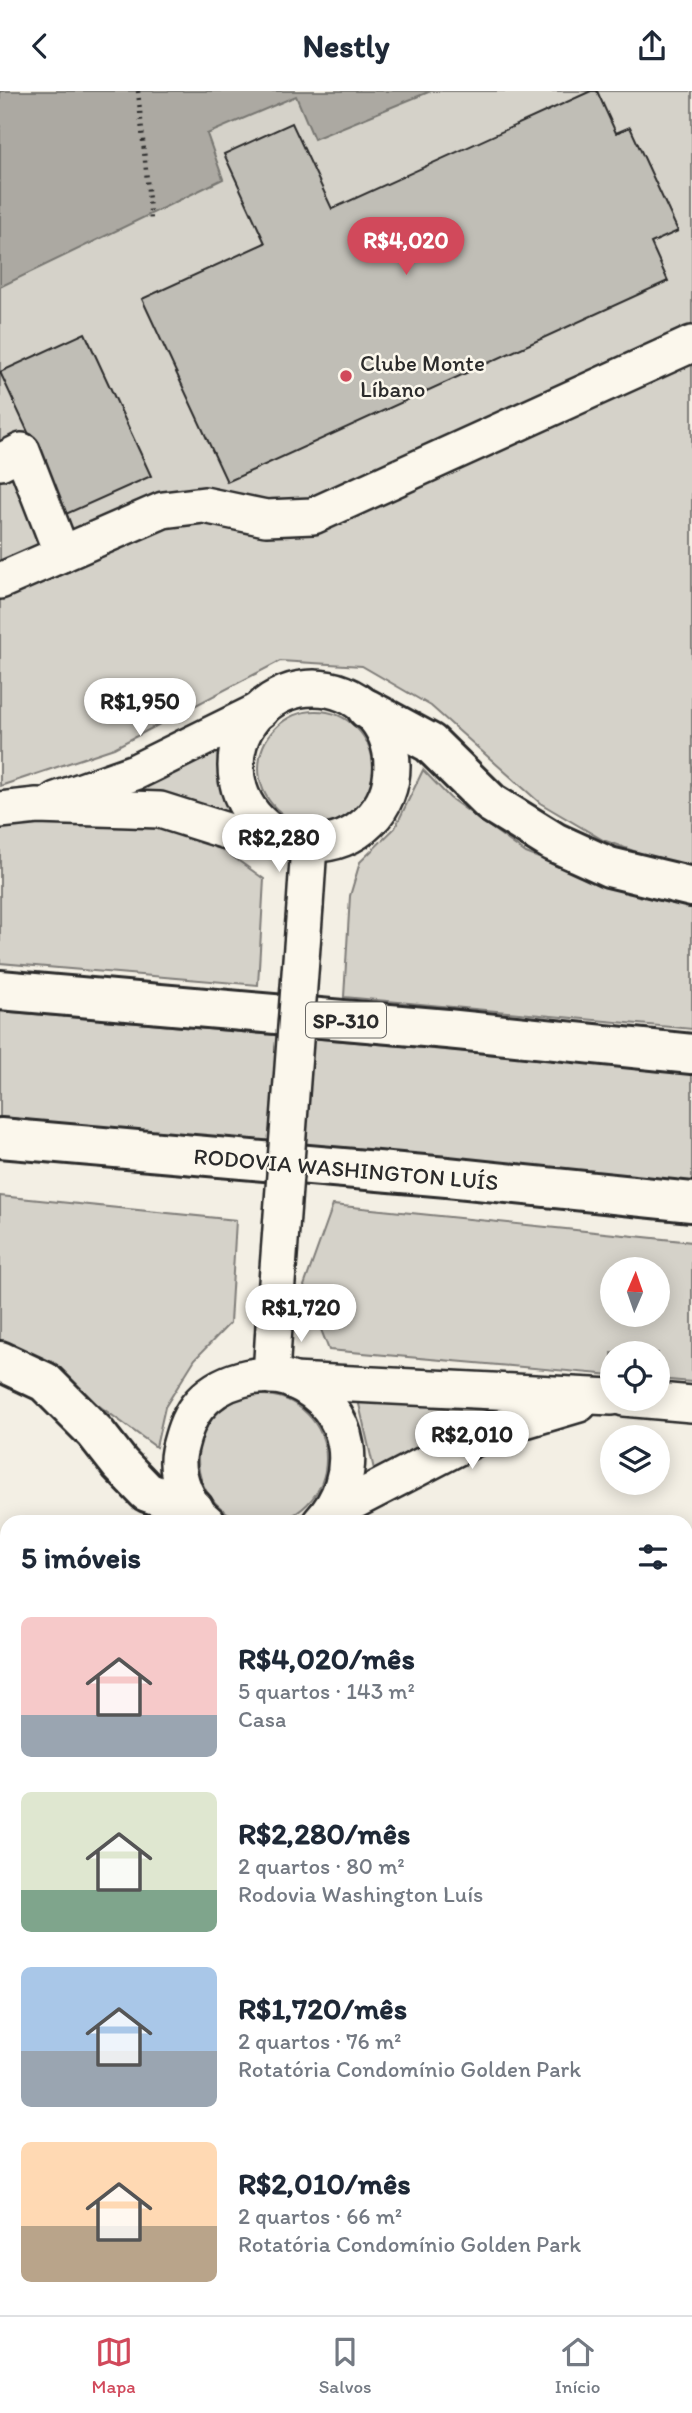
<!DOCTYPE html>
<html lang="pt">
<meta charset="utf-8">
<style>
body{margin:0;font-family:Itim,sans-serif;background:#f6f6f7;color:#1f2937;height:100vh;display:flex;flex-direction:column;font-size:26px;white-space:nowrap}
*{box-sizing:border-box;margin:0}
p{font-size:23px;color:#747a83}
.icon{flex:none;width:38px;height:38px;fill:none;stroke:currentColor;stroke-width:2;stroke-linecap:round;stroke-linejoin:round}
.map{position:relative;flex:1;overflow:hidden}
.panel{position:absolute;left:0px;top:1424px;width:693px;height:800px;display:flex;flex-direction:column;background:#fff;border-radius:21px 21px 0 0;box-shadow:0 4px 18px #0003}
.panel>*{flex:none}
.needle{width:46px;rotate:2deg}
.controls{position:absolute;left:600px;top:1166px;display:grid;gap:14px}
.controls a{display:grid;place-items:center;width:70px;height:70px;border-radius:50%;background:#fff;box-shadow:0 4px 18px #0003;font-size:35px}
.price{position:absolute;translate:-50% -60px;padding:0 16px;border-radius:24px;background:#fff;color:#222;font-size:23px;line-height:46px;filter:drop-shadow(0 2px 4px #0008)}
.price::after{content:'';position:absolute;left:50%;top:42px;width:21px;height:16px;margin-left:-10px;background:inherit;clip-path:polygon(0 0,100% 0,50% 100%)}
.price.selected{background:#d1495b;color:#fff}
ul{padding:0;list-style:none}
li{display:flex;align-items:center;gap:21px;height:175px;padding:0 21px}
li span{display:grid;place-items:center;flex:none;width:196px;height:140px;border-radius:10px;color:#555}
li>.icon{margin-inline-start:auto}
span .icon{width:84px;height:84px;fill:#fffc;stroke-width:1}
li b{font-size:30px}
h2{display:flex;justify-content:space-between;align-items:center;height:84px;padding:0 21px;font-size:30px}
header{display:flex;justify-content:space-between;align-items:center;height:91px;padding:0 21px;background:#fff;font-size:32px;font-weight:700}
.tab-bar{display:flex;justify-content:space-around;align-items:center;height:98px;border-top:2px solid #e0e1e3;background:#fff;font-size:19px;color:#747a83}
.tab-bar a{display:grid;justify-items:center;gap:4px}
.tab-bar .selected{color:#d1495b}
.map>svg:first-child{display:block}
.green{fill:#d5d2c9;stroke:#807e7a;stroke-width:2;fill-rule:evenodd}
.water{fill:#aca9a2;stroke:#787772;stroke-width:2}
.building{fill:#c0beb6;stroke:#2b2b2b;stroke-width:2}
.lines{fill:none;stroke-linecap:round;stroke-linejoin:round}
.minor-casing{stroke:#2b2b2b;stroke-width:40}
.highway-casing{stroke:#2b2b2b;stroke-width:44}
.path{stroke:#2b2b2b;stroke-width:4.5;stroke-dasharray:2 5;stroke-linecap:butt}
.minor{stroke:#fbf7ec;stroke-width:35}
.highway{stroke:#fbf7ec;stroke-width:38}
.minor-bridge-casing{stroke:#2b2b2b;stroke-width:40;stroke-linecap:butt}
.minor-bridge{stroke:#fbf7ec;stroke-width:35}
.poi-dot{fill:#d1495b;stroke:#fbf7ec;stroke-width:2.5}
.labels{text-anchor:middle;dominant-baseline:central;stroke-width:5;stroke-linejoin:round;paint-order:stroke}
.shield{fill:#fbf7ec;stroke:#696865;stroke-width:2}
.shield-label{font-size:21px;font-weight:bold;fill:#2b2b2b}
.poi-label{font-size:23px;fill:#2b2b2b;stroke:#fbf7ec;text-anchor:start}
.street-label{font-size:23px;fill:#2b2b2b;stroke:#fbf7ec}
</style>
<header><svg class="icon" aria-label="back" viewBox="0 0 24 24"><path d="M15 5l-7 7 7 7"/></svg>Nestly<svg class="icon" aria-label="share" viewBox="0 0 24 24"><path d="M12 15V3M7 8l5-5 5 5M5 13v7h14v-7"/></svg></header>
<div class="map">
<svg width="692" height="2224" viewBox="0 0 692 2224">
<rect width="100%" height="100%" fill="#f3efe4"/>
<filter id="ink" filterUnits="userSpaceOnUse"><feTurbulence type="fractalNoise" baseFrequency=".0143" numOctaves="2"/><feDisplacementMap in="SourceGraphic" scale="14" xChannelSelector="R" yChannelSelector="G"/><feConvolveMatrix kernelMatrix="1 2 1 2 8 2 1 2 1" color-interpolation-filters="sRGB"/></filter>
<g filter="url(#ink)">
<g class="green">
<path d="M 0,0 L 692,0 L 692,777 L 670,773 L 603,749 L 540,712 L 431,615 L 362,575 L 280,570 L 114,657 L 0,695 Z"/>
<circle cx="316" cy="677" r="57"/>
<path d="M 217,656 C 218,685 227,708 241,733 L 98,708 L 153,692 Z"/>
<path d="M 423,679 L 450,707 L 526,762 L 614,796 L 692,809 L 692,938 L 344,906 L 350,805 L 360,771 L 395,737 Z"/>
<path d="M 84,729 L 150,734 L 222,758 L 264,788 L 258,894 L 0,872 L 0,737 Z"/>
<path d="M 0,920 L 460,960 L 692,983 L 692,1094 L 0,1026 Z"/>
<path d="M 0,1105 L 236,1129 L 230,1232 L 195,1268 L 165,1316 L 156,1356 L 26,1262 L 0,1251 Z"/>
<path d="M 333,1114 L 692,1151 L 692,1291 L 658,1288 L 658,1262 L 612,1262 L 612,1284 L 329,1259 L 304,1195 ZM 612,1178 L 658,1178 L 658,1223 L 612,1223 Z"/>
<path d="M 356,1300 L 515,1308 L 375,1383 Z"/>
<circle cx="262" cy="1368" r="64"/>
</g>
<path class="water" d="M 0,0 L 431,0 L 314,48 L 296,5 L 207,43 L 223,88 L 0,196 Z"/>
<g class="building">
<path d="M 591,0 L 597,0 L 616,42 L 630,36 L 678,140 L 651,152 L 668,190 L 227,391 L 142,208 L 265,152 L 224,63 L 292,32 L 332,118 Z"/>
<path d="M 85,242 L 151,385 L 66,423 L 0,281 Z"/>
</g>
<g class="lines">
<defs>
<g id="minor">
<path d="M 0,371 L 22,360 L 62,463"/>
<path d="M 0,490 L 163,419 L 204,414 L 266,427 L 313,425 L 692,253"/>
<circle cx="314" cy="675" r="78"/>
<path d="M 56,709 L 135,681 L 261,619"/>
<path d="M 0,719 L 37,715 L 160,719 L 233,742 L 285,748"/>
<path d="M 305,815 L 309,754"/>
<path d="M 271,1285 L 275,1218"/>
<path d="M 293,1290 L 612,1306"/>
<path d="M 624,1307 L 692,1313"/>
<path d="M 327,1424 L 491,1339 L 579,1313"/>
<path d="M 208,1432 C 188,1417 174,1384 179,1360 C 183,1344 187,1329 197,1316 C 218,1289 262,1277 294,1290 C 354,1316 363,1386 320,1432"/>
<path d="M 0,1495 L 7,1493"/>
<path d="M 686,1524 L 692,1522"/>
<path d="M 0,1605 L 7,1610"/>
<path d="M 0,1991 L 7,1982"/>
<path d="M 686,2045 L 692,2044"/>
<path d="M 0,2143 L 7,2134"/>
</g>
<g id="highway">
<path d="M 367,618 L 430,652 L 491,712 L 554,751 L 609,776 L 692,796"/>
<path d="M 0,899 L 447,938 L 692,963"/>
<path d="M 0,1047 L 447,1086 L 692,1111"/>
<path d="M 0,1270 L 45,1291 L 95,1341 L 120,1373 L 147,1401 L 194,1418"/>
</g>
</defs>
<use href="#minor" class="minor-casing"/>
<use href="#highway" class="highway-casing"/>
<path class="path" d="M 138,0 L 151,129"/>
<use href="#minor" class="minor"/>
<use href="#highway" class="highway"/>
<defs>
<path id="minor-bridge" d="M 275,1218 L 305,815"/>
</defs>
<use href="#minor-bridge" class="minor-bridge-casing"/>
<use href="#minor-bridge" class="minor-bridge"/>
</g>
</g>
<circle class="poi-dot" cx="346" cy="285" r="7"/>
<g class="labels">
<rect class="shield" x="306" y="911.5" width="80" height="35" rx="5"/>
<g class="shield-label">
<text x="346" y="929">SP-310</text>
</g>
<g class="poi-label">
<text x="360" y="272">Clube Monte<tspan x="360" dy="26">Líbano</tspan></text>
</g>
<g class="street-label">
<text transform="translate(346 1078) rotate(5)">RODOVIA WASHINGTON LUÍS</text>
</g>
</g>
</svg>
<div class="controls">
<a><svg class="needle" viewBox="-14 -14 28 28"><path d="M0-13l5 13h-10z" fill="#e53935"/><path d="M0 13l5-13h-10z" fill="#747a83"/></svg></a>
<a><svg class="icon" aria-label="locate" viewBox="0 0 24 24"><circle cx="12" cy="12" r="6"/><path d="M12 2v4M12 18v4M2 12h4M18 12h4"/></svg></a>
<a><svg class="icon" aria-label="layers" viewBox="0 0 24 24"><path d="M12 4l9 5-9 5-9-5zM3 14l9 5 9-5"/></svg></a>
</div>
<b class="price selected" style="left:406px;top:186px">R$4,020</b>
<b class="price" style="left:140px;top:647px">R$1,950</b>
<b class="price" style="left:279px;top:783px">R$2,280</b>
<b class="price" style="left:301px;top:1253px">R$1,720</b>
<b class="price" style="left:472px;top:1380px">R$2,010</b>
<section class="panel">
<h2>5 imóveis<svg class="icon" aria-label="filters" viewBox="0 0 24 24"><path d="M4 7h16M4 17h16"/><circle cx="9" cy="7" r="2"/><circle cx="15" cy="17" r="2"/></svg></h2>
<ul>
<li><span style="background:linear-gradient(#f6c9c9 70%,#9aa5b1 0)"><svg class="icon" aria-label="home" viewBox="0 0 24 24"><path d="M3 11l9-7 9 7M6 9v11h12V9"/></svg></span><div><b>R$4,020/mês</b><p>5 quartos · 143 m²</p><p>Casa</p></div></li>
<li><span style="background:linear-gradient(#dfe7d0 70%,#7fa58c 0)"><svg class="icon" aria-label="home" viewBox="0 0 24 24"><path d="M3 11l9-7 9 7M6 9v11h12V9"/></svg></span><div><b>R$2,280/mês</b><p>2 quartos · 80 m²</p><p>Rodovia Washington Luís</p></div></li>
<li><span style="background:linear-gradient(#a9c7e8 60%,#9aa5b1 0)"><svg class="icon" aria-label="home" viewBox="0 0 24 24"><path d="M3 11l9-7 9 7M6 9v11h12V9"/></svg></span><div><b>R$1,720/mês</b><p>2 quartos · 76 m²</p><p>Rotatória Condomínio Golden Park</p></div></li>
<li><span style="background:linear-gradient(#ffd9b3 60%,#b9a48a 0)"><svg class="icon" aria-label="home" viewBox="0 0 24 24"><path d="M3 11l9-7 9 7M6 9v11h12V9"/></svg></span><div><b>R$2,010/mês</b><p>2 quartos · 66 m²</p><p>Rotatória Condomínio Golden Park</p></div></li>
</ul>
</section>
</div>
<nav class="tab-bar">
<a class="selected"><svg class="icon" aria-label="map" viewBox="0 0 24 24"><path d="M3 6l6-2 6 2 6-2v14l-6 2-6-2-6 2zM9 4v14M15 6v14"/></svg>Mapa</a>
<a><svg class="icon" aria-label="saved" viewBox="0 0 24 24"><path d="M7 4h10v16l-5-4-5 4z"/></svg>Salvos</a>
<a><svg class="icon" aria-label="home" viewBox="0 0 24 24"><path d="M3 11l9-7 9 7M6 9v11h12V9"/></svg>Início</a>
</nav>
